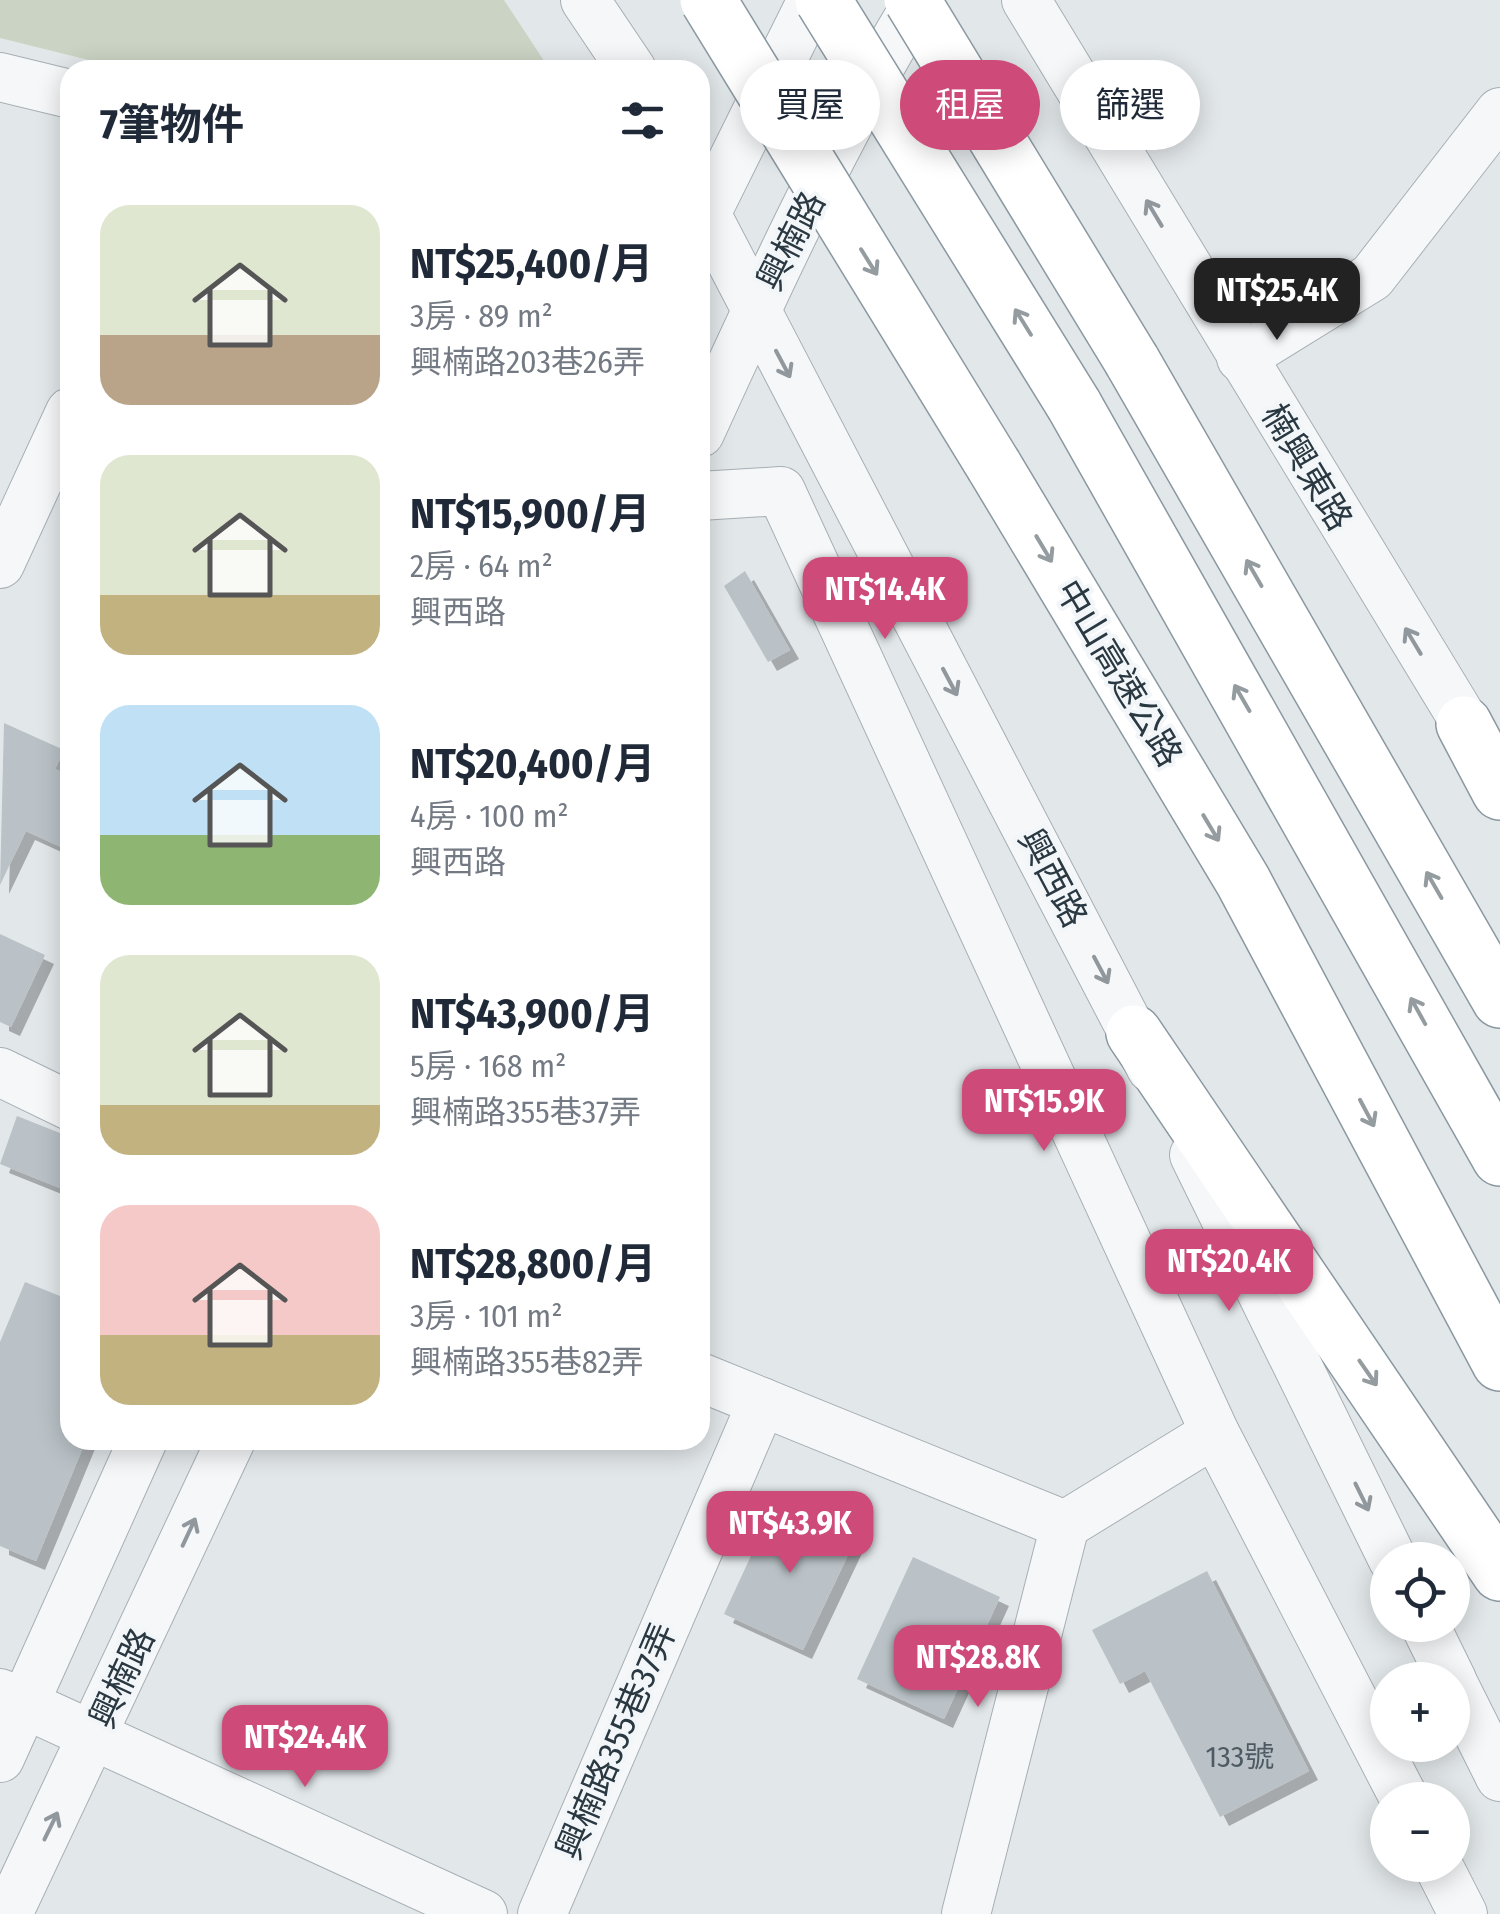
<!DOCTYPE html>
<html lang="zh-TW">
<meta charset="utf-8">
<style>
body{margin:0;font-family:"Fira Sans Condensed","Noto Sans TC",sans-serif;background:#f6f6f7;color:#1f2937;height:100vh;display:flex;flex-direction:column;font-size:38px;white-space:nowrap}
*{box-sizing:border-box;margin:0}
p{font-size:32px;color:#747a83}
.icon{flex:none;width:55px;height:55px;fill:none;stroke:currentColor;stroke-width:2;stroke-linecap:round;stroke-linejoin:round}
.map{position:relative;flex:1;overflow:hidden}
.details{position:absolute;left:60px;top:60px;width:650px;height:1390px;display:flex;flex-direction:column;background:#fff;border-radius:30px;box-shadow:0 5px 25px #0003}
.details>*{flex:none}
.hud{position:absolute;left:740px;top:60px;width:610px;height:90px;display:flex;gap:20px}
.tools{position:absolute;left:1370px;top:1542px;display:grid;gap:20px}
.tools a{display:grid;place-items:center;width:100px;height:100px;border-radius:50%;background:#fff;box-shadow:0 5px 25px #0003;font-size:50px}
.price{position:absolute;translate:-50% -85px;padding:0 22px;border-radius:20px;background:#cd4a79;color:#fff;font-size:32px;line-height:65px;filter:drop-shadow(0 2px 5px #0008)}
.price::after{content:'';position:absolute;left:50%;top:60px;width:30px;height:22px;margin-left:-15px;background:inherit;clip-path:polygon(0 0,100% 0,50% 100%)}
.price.on{background:#222;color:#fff}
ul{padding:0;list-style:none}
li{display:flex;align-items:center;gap:30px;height:250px;padding:0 40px}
li span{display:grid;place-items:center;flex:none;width:280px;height:200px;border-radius:30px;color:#555}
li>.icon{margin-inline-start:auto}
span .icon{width:120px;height:120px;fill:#fffc;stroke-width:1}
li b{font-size:42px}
h2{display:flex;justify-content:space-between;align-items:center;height:120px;padding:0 40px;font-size:42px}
.tag{padding:0 35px;border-radius:45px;background:#fff;box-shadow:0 5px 25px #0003;font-size:35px;line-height:90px}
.tag.on{background:#cd4a79;color:#fff}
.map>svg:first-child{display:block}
.green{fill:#cbd4c4}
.building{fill:#bac2c7;filter:url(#shadow)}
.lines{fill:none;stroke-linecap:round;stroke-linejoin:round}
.minor-casing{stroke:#a7afb4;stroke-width:50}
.highway-casing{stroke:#8a98a1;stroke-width:58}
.minor{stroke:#f5f7f9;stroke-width:48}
.highway{stroke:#fff;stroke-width:55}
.highway-bridge-casing{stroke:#8a98a1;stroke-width:58;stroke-linecap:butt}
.highway-bridge{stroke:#fff;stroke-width:55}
.oneway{stroke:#90989e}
.oneway2{stroke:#949ca0}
.labels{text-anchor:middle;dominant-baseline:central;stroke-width:8;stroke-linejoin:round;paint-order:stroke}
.number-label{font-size:30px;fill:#4e5a63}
.street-label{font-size:35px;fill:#2a3842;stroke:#f2f6f8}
</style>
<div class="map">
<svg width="1500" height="1914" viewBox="0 0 1500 1914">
<defs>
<filter id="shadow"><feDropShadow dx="9" dy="9" stdDeviation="0" flood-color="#0004"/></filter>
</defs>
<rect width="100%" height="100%" fill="#e2e7ea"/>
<path class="green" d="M 0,0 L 504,0 L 550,70 L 129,70 L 0,38 Z"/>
<g class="building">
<path d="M 745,571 L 790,650 L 768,662 L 724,586 Z"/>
<path d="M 4,723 L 64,750 L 55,769 L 70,776 L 70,851 L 26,831 L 0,885 Z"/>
<path d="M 0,934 L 45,955 L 11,1027 L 0,1022 Z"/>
<path d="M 17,1116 L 70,1137 L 70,1192 L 0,1164 Z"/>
<path d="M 25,1282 L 70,1300 L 70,1440 L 86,1440 L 36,1561 L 0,1546 L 0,1342 Z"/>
<path d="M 776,1502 L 856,1538 L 803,1650 L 724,1614 Z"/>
<path d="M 913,1557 L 1000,1597 L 944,1719 L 857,1679 Z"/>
<path d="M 1207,1571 L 1309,1771 L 1220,1817 L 1145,1671 L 1120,1684 L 1092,1630 Z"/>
</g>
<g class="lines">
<defs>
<g id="minor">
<path d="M 585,0 L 632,70"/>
<path d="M 1026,0 L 1484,754"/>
<path d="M 0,77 L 70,94"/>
<path d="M 700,202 L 1151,1068"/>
<path d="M 700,226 L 812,0"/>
<path d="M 1241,358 L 1372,277 L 1500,112"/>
<path d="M 700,433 C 767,286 835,138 919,0"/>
<path d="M 700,496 L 781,491 L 1215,1433 L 1405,1800"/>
<path d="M 0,564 L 70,412"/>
<path d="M 0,1072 L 70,1106"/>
<path d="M 1194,1155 L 1393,1560"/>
<path d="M 700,1377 L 1065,1525"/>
<path d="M 1065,1525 L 1215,1433"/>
<path d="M 1425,1625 L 1452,1680"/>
<path d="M 1452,1681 L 1500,1777"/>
<path d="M 0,1693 L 483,1914"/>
<path d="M 0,1758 L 143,1440"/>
<path d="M 1438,1865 L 1463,1914"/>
<path d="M 8,1914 L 231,1440"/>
<path d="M 542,1914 L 762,1402"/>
<path d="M 966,1914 L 1065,1525"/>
</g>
<g id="highway">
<path d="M 1132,361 L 1500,1000"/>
<path d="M 1074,405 L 1500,1158"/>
<path d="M 994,466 L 1243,881 L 1500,1363"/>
<path d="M 1464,724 L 1500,792"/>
<path d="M 1134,1033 L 1500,1573"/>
</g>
</defs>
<use href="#minor" class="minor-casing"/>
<use href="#highway" class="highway-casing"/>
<use href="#minor" class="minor"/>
<use href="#highway" class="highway"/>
<defs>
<g id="highway-bridge">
<path d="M 708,0 L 994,466"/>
<path d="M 823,0 L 1074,405"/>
<path d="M 912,0 L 1132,361"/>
</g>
</defs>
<use href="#highway-bridge" class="highway-bridge-casing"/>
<use href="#highway-bridge" class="highway-bridge"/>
</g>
<defs><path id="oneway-shaft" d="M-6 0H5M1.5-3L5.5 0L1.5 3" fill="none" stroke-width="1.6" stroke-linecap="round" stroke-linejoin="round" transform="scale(2.5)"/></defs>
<g class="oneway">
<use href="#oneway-shaft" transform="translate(1154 213) rotate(-121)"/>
<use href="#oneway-shaft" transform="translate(783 364) rotate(62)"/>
<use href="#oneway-shaft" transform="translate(1413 641) rotate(-121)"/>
<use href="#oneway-shaft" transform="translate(950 682) rotate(62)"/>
<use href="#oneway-shaft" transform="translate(1101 970) rotate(62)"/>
<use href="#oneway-shaft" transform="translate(1362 1497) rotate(64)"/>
<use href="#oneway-shaft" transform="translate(189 1532) rotate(-65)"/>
<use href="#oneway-shaft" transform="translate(51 1826) rotate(-64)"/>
</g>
<g class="oneway2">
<use href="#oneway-shaft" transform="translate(869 262) rotate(58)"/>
<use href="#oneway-shaft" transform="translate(1023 322) rotate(-122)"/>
<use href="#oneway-shaft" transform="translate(1044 549) rotate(59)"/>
<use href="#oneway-shaft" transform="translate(1254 573) rotate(-120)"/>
<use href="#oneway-shaft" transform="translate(1242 698) rotate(-120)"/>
<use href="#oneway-shaft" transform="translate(1211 828) rotate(59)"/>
<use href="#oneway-shaft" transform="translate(1434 885) rotate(-120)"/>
<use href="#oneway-shaft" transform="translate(1418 1011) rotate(-119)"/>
<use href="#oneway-shaft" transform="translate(1367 1113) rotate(62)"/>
<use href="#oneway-shaft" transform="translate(1368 1373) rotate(55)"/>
</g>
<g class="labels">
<g class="number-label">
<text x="1240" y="1757">133號</text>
</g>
<g class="street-label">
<text transform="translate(791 241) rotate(-63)">興楠路</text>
<text transform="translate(1307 467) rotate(59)">楠興東路</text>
<text transform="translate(1119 673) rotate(59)">中山高速公路</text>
<text transform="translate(1053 878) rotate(62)">興西路</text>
<text transform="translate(122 1678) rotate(-65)">興楠路</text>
<text transform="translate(616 1741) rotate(-67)">興楠路355巷37弄</text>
</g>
</g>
</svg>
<div class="tools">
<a><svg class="icon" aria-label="locate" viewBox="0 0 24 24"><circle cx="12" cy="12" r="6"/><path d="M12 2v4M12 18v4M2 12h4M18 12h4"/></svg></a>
<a>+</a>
<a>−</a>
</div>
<b class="price on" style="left:1277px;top:343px">NT$25.4K</b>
<b class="price" style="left:885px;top:642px">NT$14.4K</b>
<b class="price" style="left:1044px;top:1154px">NT$15.9K</b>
<b class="price" style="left:1229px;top:1314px">NT$20.4K</b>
<b class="price" style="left:790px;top:1576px">NT$43.9K</b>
<b class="price" style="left:978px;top:1710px">NT$28.8K</b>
<b class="price" style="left:305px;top:1790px">NT$24.4K</b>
<div class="hud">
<a class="tag">買屋</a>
<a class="tag on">租屋</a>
<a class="tag">篩選</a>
</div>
<section class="details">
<h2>7筆物件<svg class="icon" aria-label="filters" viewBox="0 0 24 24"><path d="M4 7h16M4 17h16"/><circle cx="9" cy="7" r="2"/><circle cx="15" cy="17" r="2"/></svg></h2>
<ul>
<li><span style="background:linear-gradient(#dfe7d0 65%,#b9a48a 0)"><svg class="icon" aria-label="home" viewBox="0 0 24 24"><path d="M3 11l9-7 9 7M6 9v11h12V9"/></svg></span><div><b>NT$25,400/月</b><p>3房 · 89 m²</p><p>興楠路203巷26弄</p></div></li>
<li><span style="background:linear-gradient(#dfe7d0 70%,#c2b280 0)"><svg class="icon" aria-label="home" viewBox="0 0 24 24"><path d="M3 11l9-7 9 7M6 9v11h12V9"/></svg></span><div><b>NT$15,900/月</b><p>2房 · 64 m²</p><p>興西路</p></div></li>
<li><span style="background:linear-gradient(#bfe0f5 65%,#8fb573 0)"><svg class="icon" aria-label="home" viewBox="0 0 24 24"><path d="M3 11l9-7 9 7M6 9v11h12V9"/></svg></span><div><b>NT$20,400/月</b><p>4房 · 100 m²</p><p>興西路</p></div></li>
<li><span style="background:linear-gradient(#dfe7d0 75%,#c2b280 0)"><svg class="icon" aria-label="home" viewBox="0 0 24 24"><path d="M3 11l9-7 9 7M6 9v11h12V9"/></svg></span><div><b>NT$43,900/月</b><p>5房 · 168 m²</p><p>興楠路355巷37弄</p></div></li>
<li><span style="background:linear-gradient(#f6c9c9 65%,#c2b280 0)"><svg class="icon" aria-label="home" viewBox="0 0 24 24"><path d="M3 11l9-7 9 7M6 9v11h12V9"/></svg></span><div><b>NT$28,800/月</b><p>3房 · 101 m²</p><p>興楠路355巷82弄</p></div></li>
</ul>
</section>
</div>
